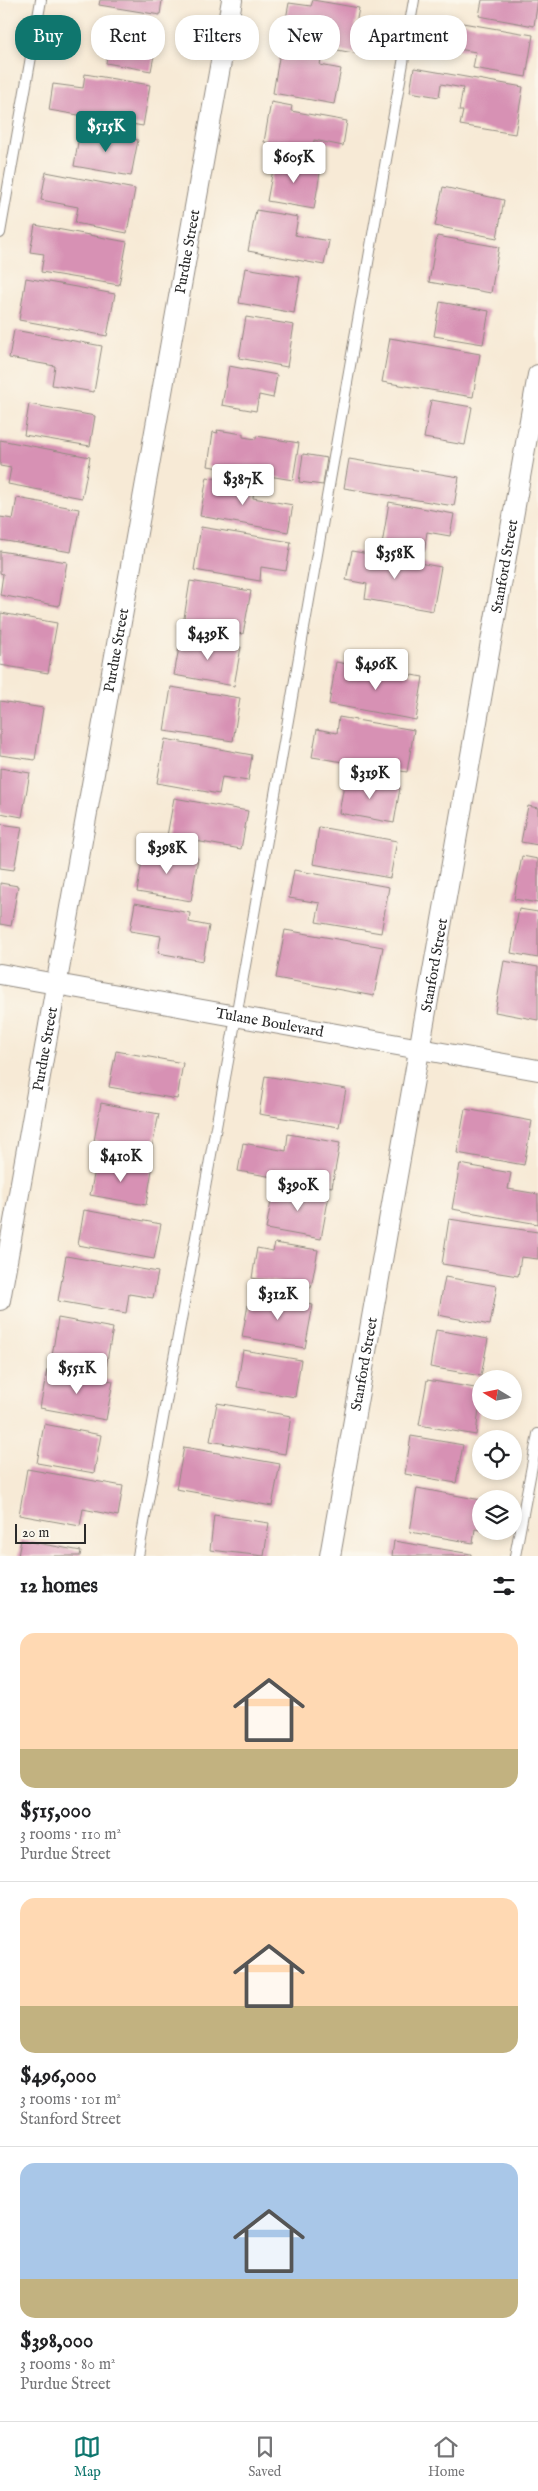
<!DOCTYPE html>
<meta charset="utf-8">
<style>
body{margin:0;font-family:"IM FELL English",serif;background:#f2f2f2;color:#202124;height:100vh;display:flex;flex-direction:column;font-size:19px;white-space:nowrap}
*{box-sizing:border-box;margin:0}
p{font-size:16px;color:#757577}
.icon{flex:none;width:28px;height:28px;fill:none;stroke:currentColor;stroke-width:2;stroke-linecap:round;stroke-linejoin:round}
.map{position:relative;height:1556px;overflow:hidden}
.drawer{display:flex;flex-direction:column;background:#fff;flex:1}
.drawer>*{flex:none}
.hud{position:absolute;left:15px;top:15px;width:509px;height:45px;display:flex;gap:10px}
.needle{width:32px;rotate:280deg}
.tools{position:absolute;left:472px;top:1370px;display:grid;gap:10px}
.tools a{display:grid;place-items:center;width:50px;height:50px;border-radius:50%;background:#fff;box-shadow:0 2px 8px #0003;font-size:25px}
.scale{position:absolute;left:15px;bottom:12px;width:71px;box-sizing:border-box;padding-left:5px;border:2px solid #2b2b2b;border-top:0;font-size:14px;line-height:18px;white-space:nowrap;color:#2b2b2b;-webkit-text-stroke:4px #fbf7ec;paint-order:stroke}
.price{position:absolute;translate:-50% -42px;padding:0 11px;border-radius:5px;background:#fff;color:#222;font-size:16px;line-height:32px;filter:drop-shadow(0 1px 2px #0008)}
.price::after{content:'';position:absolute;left:50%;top:30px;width:15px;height:11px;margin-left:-8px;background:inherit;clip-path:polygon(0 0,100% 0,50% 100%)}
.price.current{background:#0f766e;color:#fff}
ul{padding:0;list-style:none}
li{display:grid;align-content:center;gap:10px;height:265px;padding:0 20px}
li+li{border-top:1px solid #e0e0e0}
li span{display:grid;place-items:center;height:155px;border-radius:15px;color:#555}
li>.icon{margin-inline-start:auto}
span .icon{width:90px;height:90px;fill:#fffc;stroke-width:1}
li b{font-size:21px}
h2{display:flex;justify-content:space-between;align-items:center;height:60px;padding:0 20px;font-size:21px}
.chip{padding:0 18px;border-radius:20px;background:#fff;box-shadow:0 2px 8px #0003;font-size:18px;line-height:45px}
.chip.current{background:#0f766e;color:#fff}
.menu{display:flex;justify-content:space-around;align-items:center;height:70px;border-top:1px solid #e0e0e0;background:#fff;font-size:14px;color:#757577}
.menu a{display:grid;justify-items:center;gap:2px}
.menu .current{color:#0f766e}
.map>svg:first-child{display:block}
.building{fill:#d791b4}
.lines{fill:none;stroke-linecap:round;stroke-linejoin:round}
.service-casing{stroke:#918a80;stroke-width:12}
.minor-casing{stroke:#918a80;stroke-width:22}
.service{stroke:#fff;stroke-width:10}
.minor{stroke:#fff;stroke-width:20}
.labels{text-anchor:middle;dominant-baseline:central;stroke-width:5;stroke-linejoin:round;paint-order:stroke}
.street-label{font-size:15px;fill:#2b2b2b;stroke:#fbf7ec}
</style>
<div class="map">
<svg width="538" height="1556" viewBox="0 0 538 1556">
<rect width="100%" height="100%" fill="#fbf7ec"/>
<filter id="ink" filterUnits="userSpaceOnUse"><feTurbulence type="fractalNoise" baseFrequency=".02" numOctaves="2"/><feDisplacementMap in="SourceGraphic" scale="10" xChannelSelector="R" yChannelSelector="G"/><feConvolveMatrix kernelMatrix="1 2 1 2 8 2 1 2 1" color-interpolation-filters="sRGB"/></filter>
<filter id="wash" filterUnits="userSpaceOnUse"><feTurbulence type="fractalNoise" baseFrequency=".0096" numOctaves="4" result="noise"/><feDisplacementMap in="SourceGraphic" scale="20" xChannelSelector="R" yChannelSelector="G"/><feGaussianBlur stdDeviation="1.12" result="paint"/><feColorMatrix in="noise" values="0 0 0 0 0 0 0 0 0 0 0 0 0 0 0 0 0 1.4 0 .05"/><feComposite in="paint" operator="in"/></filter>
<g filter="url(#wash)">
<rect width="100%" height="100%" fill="#f7ead6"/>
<g id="blocks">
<g class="building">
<path d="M 100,0 L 162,0 L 160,15 L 99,5 Z"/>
<path d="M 313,0 L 359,8 L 355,29 L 369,32 L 365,55 L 282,40 L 289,3 L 311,6 Z"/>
<path d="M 482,0 L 538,0 L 534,26 L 479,16 Z"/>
<path d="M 439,19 L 533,35 L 526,77 L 473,68 L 476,52 L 434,45 Z"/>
<path d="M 112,27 L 158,35 L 151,71 L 106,63 Z"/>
<path d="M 280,52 L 321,59 L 320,65 L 341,69 L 334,104 L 273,93 Z"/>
<path d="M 414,68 L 523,87 L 515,134 L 460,125 L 463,111 L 459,111 L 463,88 L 441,84 L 439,97 L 410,92 Z"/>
<path d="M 85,74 L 150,85 L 143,126 L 49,110 L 53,84 L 83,88 Z"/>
<path d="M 271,102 L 292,106 L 291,111 L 347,121 L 343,146 L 314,140 L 313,150 L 264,142 Z"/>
<path d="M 80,130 L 138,140 L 131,176 L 74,166 Z"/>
<path d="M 275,159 L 321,167 L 314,209 L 267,201 Z"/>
<path d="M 46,172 L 135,189 L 127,233 L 75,223 L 78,207 L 41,200 Z"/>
<path d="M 443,187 L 504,200 L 497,238 L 435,226 Z"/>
<path d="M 256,210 L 298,217 L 295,235 L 329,241 L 324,265 L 248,251 Z"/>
<path d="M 35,225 L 127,242 L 119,285 L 41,272 L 44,254 L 30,252 Z"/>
<path d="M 437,236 L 499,247 L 491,293 L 429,282 Z"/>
<path d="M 245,268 L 300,277 L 294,313 L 239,303 Z"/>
<path d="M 26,278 L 115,294 L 107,336 L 19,320 Z"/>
<path d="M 440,302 L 489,311 L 483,344 L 434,336 Z"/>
<path d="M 246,317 L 294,325 L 287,367 L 239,358 Z"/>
<path d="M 14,330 L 102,346 L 94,392 L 52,385 L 55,366 L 9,358 Z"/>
<path d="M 390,338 L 480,354 L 473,397 L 382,382 Z"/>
<path d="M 229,366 L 277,375 L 273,398 L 259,395 L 256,411 L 222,405 Z"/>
<path d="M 431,400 L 472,407 L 465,445 L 424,438 Z"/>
<path d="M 29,404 L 95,416 L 90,446 L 24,435 Z"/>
<path d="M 217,430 L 243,434 L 243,437 L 256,439 L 256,436 L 299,443 L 293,480 L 208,466 L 213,432 L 218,433 Z"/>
<path d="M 0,440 L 90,457 L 82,498 L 8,484 L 11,468 L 0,466 Z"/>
<path d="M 303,454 L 327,458 L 323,485 L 299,482 Z"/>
<path d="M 349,459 L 459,477 L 454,506 L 344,488 Z"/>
<path d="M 207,477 L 255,485 L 253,498 L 293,505 L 288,532 L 200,516 Z"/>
<path d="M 17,498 L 79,509 L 71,552 L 0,540 L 0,517 L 13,519 Z"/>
<path d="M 389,502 L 454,514 L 450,536 L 427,532 L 424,552 L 382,545 Z"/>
<path d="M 201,527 L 291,542 L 286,571 L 261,567 L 260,581 L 194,570 Z"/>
<path d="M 0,551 L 67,562 L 59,606 L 0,595 L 3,574 L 0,573 Z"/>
<path d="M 352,551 L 441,567 L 433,611 L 365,599 L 367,584 L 346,580 Z"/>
<path d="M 190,581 L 251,591 L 243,634 L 183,624 Z"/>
<path d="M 1,613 L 57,623 L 48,673 L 0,665 Z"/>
<path d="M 181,636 L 241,647 L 234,686 L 174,675 Z"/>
<path d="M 336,662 L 423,677 L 416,720 L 329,704 Z"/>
<path d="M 171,687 L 240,698 L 233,741 L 164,731 Z"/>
<path d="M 0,701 L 43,708 L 35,760 L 0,755 Z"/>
<path d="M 339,717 L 414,730 L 407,772 L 312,757 L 317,729 L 337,733 Z"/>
<path d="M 165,739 L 252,755 L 248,781 L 222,777 L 219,794 L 157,783 Z"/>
<path d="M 0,768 L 30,773 L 22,817 L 0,813 Z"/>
<path d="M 345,778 L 400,788 L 394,823 L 339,813 Z"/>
<path d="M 174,798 L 248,811 L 241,849 L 167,836 Z"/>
<path d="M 528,806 L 538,808 L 538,845 L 521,842 Z"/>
<path d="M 0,824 L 22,827 L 14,870 L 0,868 Z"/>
<path d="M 319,827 L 397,841 L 390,878 L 313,864 Z"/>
<path d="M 144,848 L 198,858 L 191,901 L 137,892 Z"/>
<path d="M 522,856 L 538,859 L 538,903 L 514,899 Z"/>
<path d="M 294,870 L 389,887 L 381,933 L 316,922 L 320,903 L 289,898 Z"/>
<path d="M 0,883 L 18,886 L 11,926 L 0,924 Z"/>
<path d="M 135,903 L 190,913 L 189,922 L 209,926 L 203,961 L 158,953 L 161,936 L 130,931 Z"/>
<path d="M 519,909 L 538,912 L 538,958 L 511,953 Z"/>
<path d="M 285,930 L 383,947 L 374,996 L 276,978 Z"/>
<path d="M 504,961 L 538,967 L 538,1020 L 495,1012 Z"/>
<path d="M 116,1051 L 183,1063 L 177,1099 L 109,1087 Z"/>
<path d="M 265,1076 L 346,1089 L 339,1127 L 259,1114 Z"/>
<path d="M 101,1103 L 159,1114 L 151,1152 L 94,1141 Z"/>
<path d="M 465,1109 L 532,1121 L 524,1165 L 457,1153 Z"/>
<path d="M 288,1134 L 340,1143 L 332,1187 L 238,1171 L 243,1143 L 286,1151 Z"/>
<path d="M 97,1160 L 152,1170 L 146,1205 L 90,1195 Z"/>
<path d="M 460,1164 L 511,1173 L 508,1189 L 538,1194 L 538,1224 L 452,1209 Z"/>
<path d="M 274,1185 L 329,1195 L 321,1239 L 266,1229 Z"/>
<path d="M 84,1210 L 161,1224 L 154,1259 L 78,1245 Z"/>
<path d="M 449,1219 L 538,1232 L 538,1259 L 521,1257 L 518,1276 L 442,1264 Z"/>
<path d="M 275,1243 L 318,1250 L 311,1288 L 252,1278 L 257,1248 L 273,1251 Z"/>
<path d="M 66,1256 L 158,1272 L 153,1298 L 129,1294 L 126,1313 L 58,1301 Z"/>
<path d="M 445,1277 L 497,1286 L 490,1325 L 438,1315 Z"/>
<path d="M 250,1294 L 313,1305 L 305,1348 L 242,1337 Z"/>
<path d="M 58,1318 L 113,1328 L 106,1366 L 52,1356 Z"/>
<path d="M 436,1330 L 488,1339 L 481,1376 L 430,1367 Z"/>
<path d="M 243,1350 L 301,1360 L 295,1397 L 237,1387 Z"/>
<path d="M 47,1370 L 113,1381 L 106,1420 L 40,1408 Z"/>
<path d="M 427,1380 L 481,1389 L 476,1435 L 419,1425 Z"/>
<path d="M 217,1403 L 291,1416 L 285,1454 L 210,1441 Z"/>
<path d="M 44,1424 L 101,1435 L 94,1473 L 37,1463 Z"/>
<path d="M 411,1436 L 463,1445 L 456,1483 L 405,1474 Z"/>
<path d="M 184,1447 L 280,1464 L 272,1506 L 176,1489 Z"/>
<path d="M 27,1469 L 123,1486 L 118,1516 L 83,1509 L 80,1526 L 19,1515 Z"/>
<path d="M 417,1488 L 481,1500 L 481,1530 L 475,1529 L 473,1543 L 410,1532 Z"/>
<path d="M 214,1515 L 269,1523 L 264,1556 L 210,1550 Z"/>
<path d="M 21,1540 L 81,1551 L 80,1556 L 18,1556 Z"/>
<path d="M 394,1541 L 471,1554 L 471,1556 L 392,1556 Z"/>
</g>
</g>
</g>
<g filter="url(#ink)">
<use href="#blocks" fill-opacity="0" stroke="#918a80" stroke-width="1"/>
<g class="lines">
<defs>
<g id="service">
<path d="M 0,233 L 41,0"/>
<path d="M 138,1556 L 236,1017 L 414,0"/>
<path d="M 515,1556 L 538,1434"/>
</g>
<g id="minor">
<path id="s1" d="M 0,974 L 538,1070"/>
<path id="s2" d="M 0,1300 L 232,0"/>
<path id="s3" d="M 330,1556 L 538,375"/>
</g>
</defs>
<use href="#service" class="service-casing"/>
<use href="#minor" class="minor-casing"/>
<use href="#service" class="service"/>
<use href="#minor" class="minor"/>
</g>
</g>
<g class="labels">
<g class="street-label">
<text stroke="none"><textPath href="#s2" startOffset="1065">Purdue Street</textPath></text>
<text stroke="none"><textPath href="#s3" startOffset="1005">Stanford Street</textPath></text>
<text stroke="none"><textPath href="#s2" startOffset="660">Purdue Street</textPath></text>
<text stroke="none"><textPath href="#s3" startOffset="600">Stanford Street</textPath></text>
<text stroke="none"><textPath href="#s1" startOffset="274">Tulane Boulevard</textPath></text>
<text stroke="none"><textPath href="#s2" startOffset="255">Purdue Street</textPath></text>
<text stroke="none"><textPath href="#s3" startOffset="195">Stanford Street</textPath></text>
</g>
</g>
</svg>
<div class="tools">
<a><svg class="needle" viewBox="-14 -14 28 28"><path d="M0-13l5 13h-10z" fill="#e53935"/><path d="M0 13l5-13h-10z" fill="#757577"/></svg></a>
<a><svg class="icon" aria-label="locate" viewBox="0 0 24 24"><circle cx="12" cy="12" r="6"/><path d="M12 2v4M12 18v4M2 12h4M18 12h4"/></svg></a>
<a><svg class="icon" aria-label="layers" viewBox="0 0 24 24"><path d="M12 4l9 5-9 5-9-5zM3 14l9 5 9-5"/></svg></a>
</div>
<div class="scale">20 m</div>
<b class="price current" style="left:106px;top:153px">$515K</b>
<b class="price" style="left:294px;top:184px">$605K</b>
<b class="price" style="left:243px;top:506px">$387K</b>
<b class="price" style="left:395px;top:580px">$358K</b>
<b class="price" style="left:208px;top:661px">$439K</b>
<b class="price" style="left:376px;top:691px">$496K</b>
<b class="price" style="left:370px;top:800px">$319K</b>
<b class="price" style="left:167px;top:875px">$398K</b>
<b class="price" style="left:121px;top:1183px">$410K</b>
<b class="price" style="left:298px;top:1212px">$390K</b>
<b class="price" style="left:278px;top:1321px">$312K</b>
<b class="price" style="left:77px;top:1395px">$551K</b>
<div class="hud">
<a class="chip current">Buy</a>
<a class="chip">Rent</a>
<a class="chip">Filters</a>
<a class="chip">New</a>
<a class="chip">Apartment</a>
</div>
</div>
<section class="drawer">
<h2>12 homes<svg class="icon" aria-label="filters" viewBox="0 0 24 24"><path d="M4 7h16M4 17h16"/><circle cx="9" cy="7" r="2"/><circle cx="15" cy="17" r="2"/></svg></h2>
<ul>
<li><span style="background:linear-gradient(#ffd9b3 75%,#c2b280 0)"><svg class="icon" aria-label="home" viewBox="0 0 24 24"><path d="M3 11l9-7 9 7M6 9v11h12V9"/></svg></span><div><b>$515,000</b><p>3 rooms · 110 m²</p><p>Purdue Street</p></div></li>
<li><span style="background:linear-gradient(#ffd9b3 70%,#c2b280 0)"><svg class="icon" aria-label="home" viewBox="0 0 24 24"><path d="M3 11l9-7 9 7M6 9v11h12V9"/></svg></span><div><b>$496,000</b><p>3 rooms · 101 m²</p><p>Stanford Street</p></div></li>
<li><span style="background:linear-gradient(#a9c7e8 75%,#c2b280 0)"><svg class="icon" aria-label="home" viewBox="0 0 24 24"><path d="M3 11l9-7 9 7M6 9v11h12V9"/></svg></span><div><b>$398,000</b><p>3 rooms · 80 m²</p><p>Purdue Street</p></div></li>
</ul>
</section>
<nav class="menu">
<a class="current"><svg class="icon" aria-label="map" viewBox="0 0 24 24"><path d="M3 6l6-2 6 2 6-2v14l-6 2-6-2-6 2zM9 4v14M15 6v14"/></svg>Map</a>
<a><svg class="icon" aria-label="saved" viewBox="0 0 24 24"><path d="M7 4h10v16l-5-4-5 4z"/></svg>Saved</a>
<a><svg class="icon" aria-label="home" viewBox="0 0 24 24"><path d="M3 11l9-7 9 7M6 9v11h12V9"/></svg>Home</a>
</nav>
